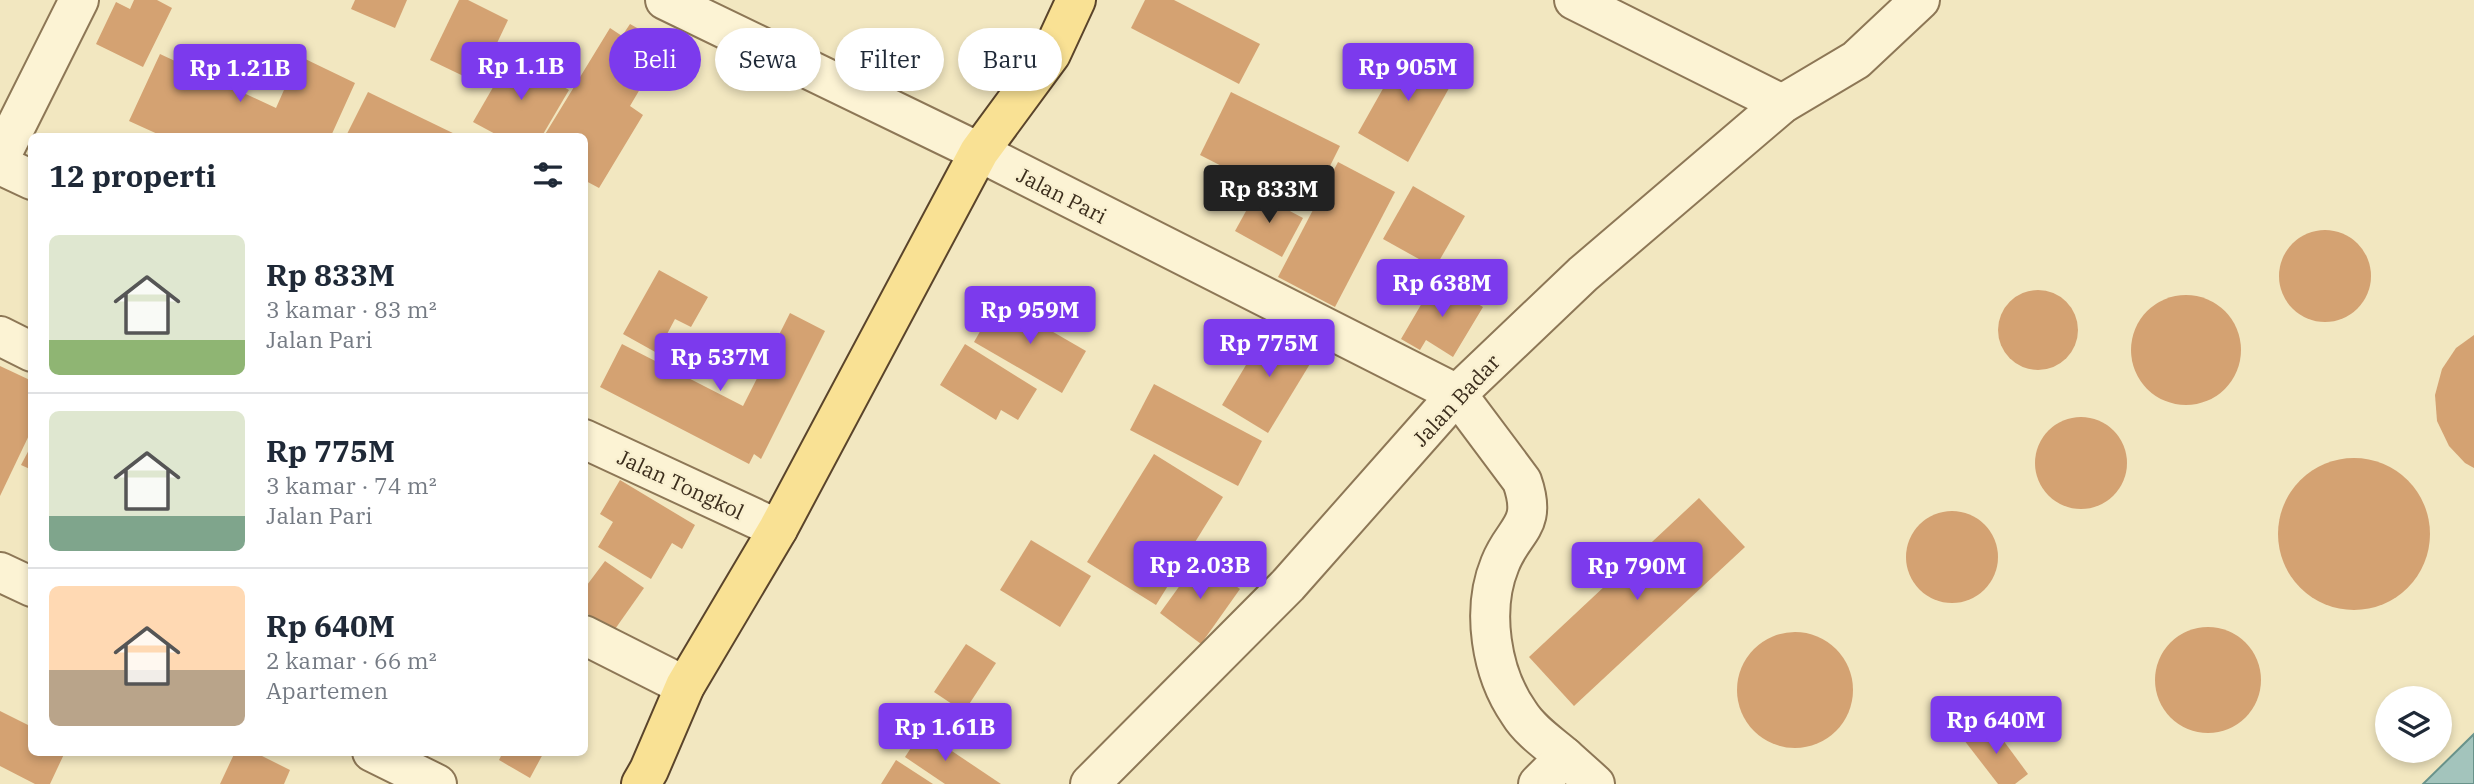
<!DOCTYPE html>
<html lang="id">
<meta charset="utf-8">
<style>
body{margin:0;font-family:"IBM Plex Serif",serif;background:#f2f2f3;color:#1f2937;height:100vh;display:flex;flex-direction:column;font-size:26px;white-space:nowrap}
*{box-sizing:border-box;margin:0}
p{font-size:23px;color:#747a83}
.icon{flex:none;width:38px;height:38px;fill:none;stroke:currentColor;stroke-width:2;stroke-linecap:round;stroke-linejoin:round}
.map{position:relative;flex:1;overflow:hidden}
.panel{position:absolute;left:28px;top:133px;width:560px;height:623px;display:flex;flex-direction:column;background:#fff;border-radius:10px;box-shadow:0 4px 10px #0003}
.panel>*{flex:none}
.guide{position:absolute;left:609px;top:28px;width:665px;height:63px;display:flex;gap:14px}
.controls{position:absolute;left:2375px;top:686px;display:grid;gap:14px}
.controls a{display:grid;place-items:center;width:77px;height:77px;border-radius:50%;background:#fff;box-shadow:0 4px 10px #0003;font-size:35px}
.price{position:absolute;translate:-50% -60px;padding:0 16px;border-radius:7px;background:#7c3aed;color:#fff;font-size:23px;line-height:46px;filter:drop-shadow(0 2px 4px #0008)}
.price::after{content:'';position:absolute;left:50%;top:42px;width:21px;height:16px;margin-left:-10px;background:inherit;clip-path:polygon(0 0,100% 0,50% 100%)}
.price.on{background:#222;color:#fff}
ul{padding:0;list-style:none}
li{display:flex;align-items:center;gap:21px;height:175px;padding:0 21px}
li+li{border-top:2px solid #e0e1e3}
li span{display:grid;place-items:center;flex:none;width:196px;height:140px;border-radius:10px;color:#555}
li>.icon{margin-inline-start:auto}
span .icon{width:84px;height:84px;fill:#fffc;stroke-width:1}
li b{font-size:30px}
h2{display:flex;justify-content:space-between;align-items:center;height:84px;padding:0 21px;font-size:30px}
.chip{padding:0 24px;border-radius:32px;background:#fff;box-shadow:0 4px 10px #0003;font-size:24px;line-height:63px}
.chip.on{background:#7c3aed;color:#fff}
.map>svg:first-child{display:block}
.water{fill:#a3c4bc;stroke:#69938b;stroke-width:2}
.building{fill:#d4a272}
.lines{fill:none;stroke-linecap:round;stroke-linejoin:round}
.minor-casing{stroke:#8d7756;stroke-width:42}
.major-casing{stroke:#5a442b;stroke-width:42}
.minor{stroke:#fcf3d4;stroke-width:38}
.major{stroke:#f9e194;stroke-width:38}
.labels{text-anchor:middle;dominant-baseline:central;stroke-width:5;stroke-linejoin:round;paint-order:stroke}
.street-label{font-size:21px;fill:#3b2d1c;stroke:#f9f0d0}
</style>
<div class="map">
<svg width="2474" height="784" viewBox="0 0 2474 784">
<rect width="100%" height="100%" fill="#f2e7c0"/>
<path class="water" d="M 2474,734 L 2474,784 L 2423,784 Z"/>
<g class="building">
<path d="M 134,0 L 157,0 L 172,8 L 143,67 L 96,44 L 116,2 L 130,9 Z"/>
<path d="M 355,0 L 407,0 L 395,28 L 351,9 Z"/>
<path d="M 459,0 L 468,0 L 508,20 L 478,83 L 430,60 Z"/>
<path d="M 1145,0 L 1174,0 L 1260,44 L 1239,84 L 1131,28 Z"/>
<path d="M 630,24 L 653,37 L 648,47 L 660,55 L 630,106 L 643,115 L 599,188 L 584,180 L 584,136 L 544,136 L 610,28 L 622,36 Z"/>
<path d="M 1408,44 L 1458,72 L 1408,162 L 1358,133 Z"/>
<path d="M 160,54 L 276,108 L 299,56 L 355,83 L 331,136 L 162,136 L 129,121 Z"/>
<path d="M 511,56 L 569,90 L 542,136 L 499,136 L 473,122 Z"/>
<path d="M 368,92 L 459,136 L 346,136 Z"/>
<path d="M 1231,92 L 1340,146 L 1308,210 L 1200,155 Z"/>
<path d="M 1338,162 L 1395,192 L 1335,307 L 1278,277 Z"/>
<path d="M 1413,186 L 1465,216 L 1435,268 L 1383,239 Z"/>
<path d="M 1256,193 L 1303,218 L 1282,257 L 1235,231 Z"/>
<circle cx="2325" cy="276" r="46"/>
<path d="M 659,270 L 708,297 L 691,327 L 675,319 L 657,353 L 623,334 Z"/>
<path d="M 1436,279 L 1483,307 L 1453,357 L 1426,340 L 1420,350 L 1401,339 Z"/>
<circle cx="2038" cy="330" r="40"/>
<circle cx="2186" cy="350" r="55"/>
<path d="M 998,300 L 1086,351 L 1062,393 L 974,342 Z"/>
<path d="M 790,313 L 825,331 L 761,459 L 754,454 L 749,464 L 600,387 L 622,344 L 743,406 Z"/>
<path d="M 1270,325 L 1316,354 L 1268,433 L 1222,405 Z"/>
<path d="M 2474,335 L 2474,468 L 2465,463 L 2449,446 L 2437,421 L 2435,395 L 2442,369 L 2456,348 Z"/>
<path d="M 965,344 L 1037,389 L 1018,420 L 1001,410 L 996,420 L 940,385 Z"/>
<path d="M 0,366 L 32,381 L 32,429 L 0,496 Z"/>
<path d="M 1154,384 L 1262,441 L 1238,486 L 1130,430 Z"/>
<circle cx="2081" cy="463" r="46"/>
<path d="M 32,444 L 32,470 L 21,465 Z"/>
<path d="M 1154,454 L 1223,497 L 1156,605 L 1087,562 Z"/>
<circle cx="2354" cy="534" r="76"/>
<path d="M 620,480 L 695,525 L 682,549 L 672,543 L 651,579 L 598,547 L 613,522 L 600,514 Z"/>
<path d="M 1699,498 L 1745,547 L 1574,706 L 1529,657 Z"/>
<circle cx="1952" cy="557" r="46"/>
<path d="M 1031,540 L 1091,576 L 1060,627 L 1000,590 Z"/>
<path d="M 1199,559 L 1240,589 L 1201,644 L 1160,613 Z"/>
<path d="M 605,561 L 644,588 L 613,632 L 584,611 L 584,589 Z"/>
<circle cx="2208" cy="680" r="53"/>
<circle cx="1795" cy="690" r="58"/>
<path d="M 966,644 L 996,663 L 964,712 L 934,692 Z"/>
<path d="M 0,711 L 32,727 L 32,752 L 65,752 L 50,784 L 35,784 L 0,766 Z"/>
<path d="M 1989,721 L 2028,774 L 2015,784 L 1998,784 L 1964,740 Z"/>
<path d="M 922,731 L 1001,784 L 945,784 L 905,757 Z"/>
<path d="M 235,752 L 254,752 L 290,770 L 284,784 L 220,784 Z"/>
<path d="M 503,752 L 544,752 L 530,778 L 499,760 Z"/>
<path d="M 896,760 L 933,784 L 881,784 Z"/>
</g>
<g class="lines">
<defs>
<g id="minor">
<path d="M 665,0 L 979,152 L 1457,394 L 1522,481 C 1538,527 1514,528 1500,564 C 1481,610 1491,673 1519,713 C 1530,731 1550,744 1565,757"/>
<path d="M 1574,0 L 1782,104"/>
<path d="M 0,158 L 79,0"/>
<path d="M 0,165 L 32,180"/>
<path d="M 0,336 L 32,352"/>
<path d="M 584,439 L 778,529"/>
<path d="M 0,572 L 32,587"/>
<path d="M 584,635 L 685,686"/>
<path d="M 372,752 L 437,784"/>
<path d="M 1090,784 L 1288,585 L 1457,394 L 1583,274 L 1782,104 L 1856,60 L 1920,0"/>
<path d="M 1538,784 L 1565,757 L 1595,784"/>
</g>
<path id="major" d="M 641,784 L 649,770 L 685,686 L 778,529 L 979,152 L 1051,54 L 1076,0"/>
</defs>
<use href="#minor" class="minor-casing"/>
<use href="#major" class="major-casing"/>
<use href="#minor" class="minor"/>
<use href="#major" class="major"/>
</g>
<g class="labels">
<g class="street-label">
<text transform="translate(1062 195) rotate(27)">Jalan Pari</text>
<text transform="translate(1456 400) rotate(-47)">Jalan Badar</text>
<text transform="translate(681 484) rotate(25)">Jalan Tongkol</text>
</g>
</g>
</svg>
<div class="controls">
<a><svg class="icon" aria-label="layers" viewBox="0 0 24 24"><path d="M12 4l9 5-9 5-9-5zM3 14l9 5 9-5"/></svg></a>
</div>
<b class="price" style="left:521px;top:102px">Rp 1.1B</b>
<b class="price" style="left:1408px;top:103px">Rp 905M</b>
<b class="price" style="left:240px;top:104px">Rp 1.21B</b>
<b class="price on" style="left:1269px;top:225px">Rp 833M</b>
<b class="price" style="left:1442px;top:319px">Rp 638M</b>
<b class="price" style="left:1030px;top:346px">Rp 959M</b>
<b class="price" style="left:1269px;top:379px">Rp 775M</b>
<b class="price" style="left:720px;top:393px">Rp 537M</b>
<b class="price" style="left:1200px;top:601px">Rp 2.03B</b>
<b class="price" style="left:1637px;top:602px">Rp 790M</b>
<b class="price" style="left:1996px;top:756px">Rp 640M</b>
<b class="price" style="left:945px;top:763px">Rp 1.61B</b>
<div class="guide">
<a class="chip on">Beli</a>
<a class="chip">Sewa</a>
<a class="chip">Filter</a>
<a class="chip">Baru</a>
</div>
<section class="panel">
<h2>12 properti<svg class="icon" aria-label="filters" viewBox="0 0 24 24"><path d="M4 7h16M4 17h16"/><circle cx="9" cy="7" r="2"/><circle cx="15" cy="17" r="2"/></svg></h2>
<ul>
<li><span style="background:linear-gradient(#dfe7d0 75%,#8fb573 0)"><svg class="icon" aria-label="home" viewBox="0 0 24 24"><path d="M3 11l9-7 9 7M6 9v11h12V9"/></svg></span><div><b>Rp 833M</b><p>3 kamar · 83 m²</p><p>Jalan Pari</p></div></li>
<li><span style="background:linear-gradient(#dfe7d0 75%,#7fa58c 0)"><svg class="icon" aria-label="home" viewBox="0 0 24 24"><path d="M3 11l9-7 9 7M6 9v11h12V9"/></svg></span><div><b>Rp 775M</b><p>3 kamar · 74 m²</p><p>Jalan Pari</p></div></li>
<li><span style="background:linear-gradient(#ffd9b3 60%,#b9a48a 0)"><svg class="icon" aria-label="home" viewBox="0 0 24 24"><path d="M3 11l9-7 9 7M6 9v11h12V9"/></svg></span><div><b>Rp 640M</b><p>2 kamar · 66 m²</p><p>Apartemen</p></div></li>
</ul>
</section>
</div>
